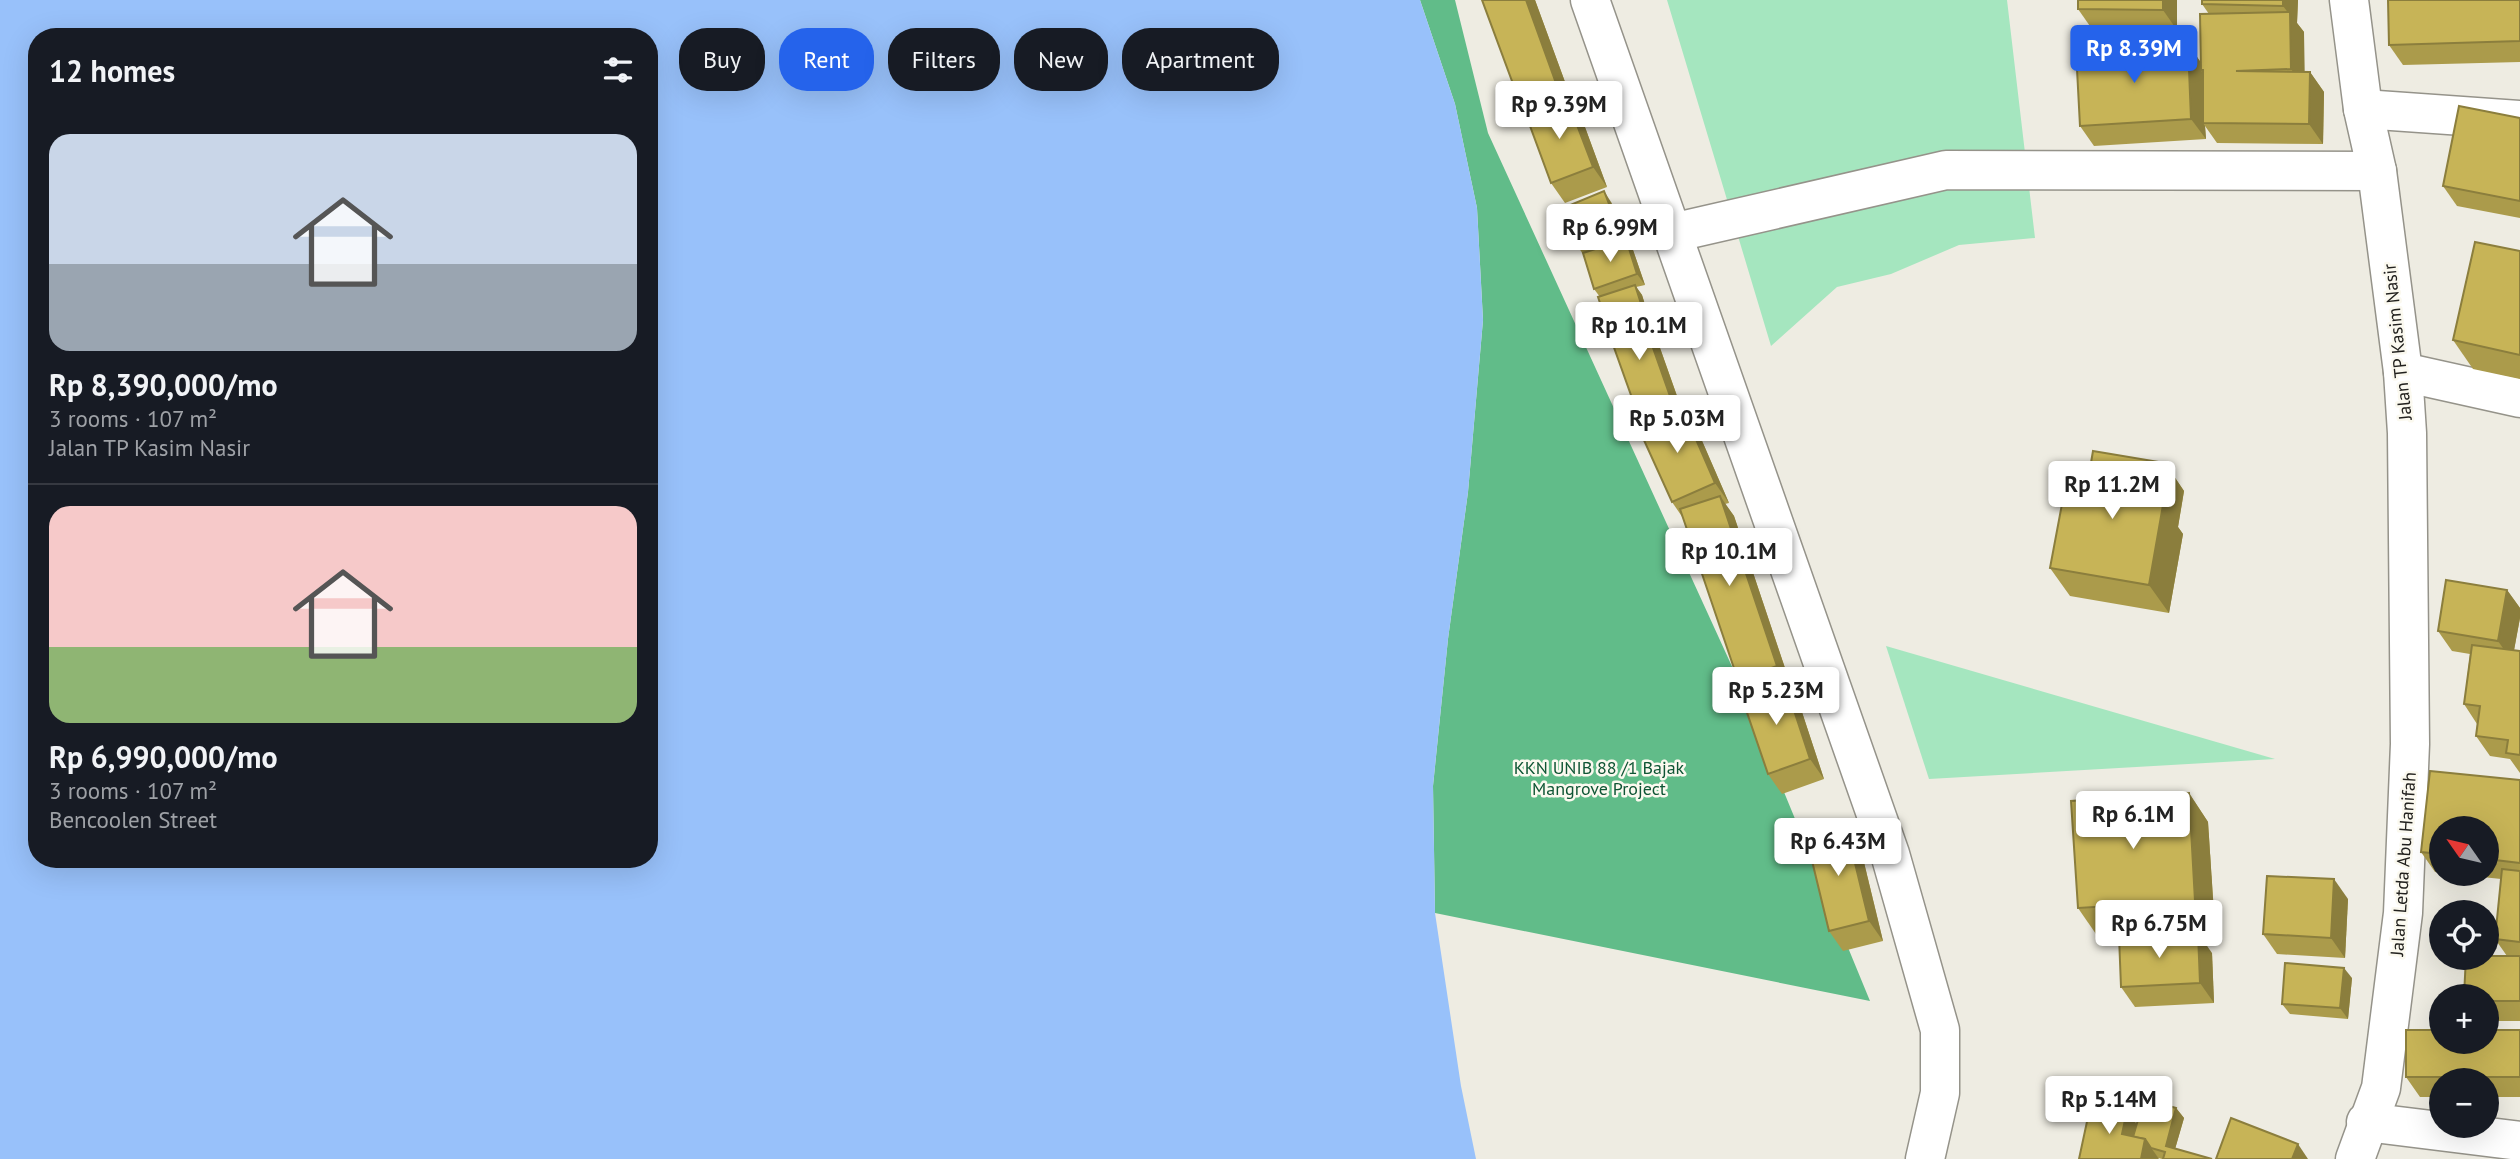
<!DOCTYPE html>
<meta charset="utf-8">
<style>
body{margin:0;font-family:"PT Sans",sans-serif;background:#20242c;color:#f1f3f6;height:100vh;display:flex;flex-direction:column;font-size:26px;white-space:nowrap}
*{box-sizing:border-box;margin:0}
p{font-size:23px;color:#9ea1a6}
.icon{flex:none;width:38px;height:38px;fill:none;stroke:currentColor;stroke-width:2;stroke-linecap:round;stroke-linejoin:round}
.map{position:relative;flex:1;overflow:hidden}
.details{position:absolute;left:28px;top:28px;width:630px;height:840px;display:flex;flex-direction:column;background:#171b24;border-radius:28px;box-shadow:0 7px 28px #0002}
.details>*{flex:none}
.top-card{position:absolute;left:679px;top:28px;width:665px;height:63px;display:flex;gap:14px}
.needle{width:46px;rotate:304deg}
.fabs{position:absolute;left:2429px;top:816px;display:grid;gap:14px}
.fabs a{display:grid;place-items:center;width:70px;height:70px;border-radius:50%;background:#171b24;box-shadow:0 7px 28px #0002;font-size:35px}
.price{position:absolute;translate:-50% -60px;padding:0 16px;border-radius:7px;background:#fff;color:#222;font-size:23px;line-height:46px;filter:drop-shadow(0 2px 4px #0008)}
.price::after{content:'';position:absolute;left:50%;top:42px;width:21px;height:16px;margin-left:-10px;background:inherit;clip-path:polygon(0 0,100% 0,50% 100%)}
.price.selected{background:#2563eb;color:#fff}
ul{padding:0;list-style:none}
li{display:grid;align-content:center;gap:14px;height:371px;padding:0 21px}
li+li{border-top:2px solid #363941}
li span{display:grid;place-items:center;height:217px;border-radius:21px;color:#555}
li>.icon{margin-inline-start:auto}
span .icon{width:126px;height:126px;fill:#fffc;stroke-width:1}
li b{font-size:30px}
h2{display:flex;justify-content:space-between;align-items:center;height:84px;padding:0 21px;font-size:30px}
.pill{padding:0 24px;border-radius:28px;background:#171b24;box-shadow:0 7px 28px #0002;font-size:24px;line-height:63px}
.pill.selected{background:#2563eb;color:#fff}
.map>svg:first-child{display:block}
.green{fill:#a5e6bf}
.forest{fill:#61bc89}
.water{fill:#98c1fa;fill-rule:evenodd}
.lines{fill:none;stroke-linecap:round;stroke-linejoin:round}
.minor-casing{stroke:#95938a;stroke-width:41}
.major-casing{stroke:#95938a;stroke-width:41}
.minor{stroke:#fff;stroke-width:38}
.major{stroke:#fff;stroke-width:38}
.wall{fill:#ab9b4b}
.shaded-wall{fill:#8b7e3d}
.building{fill:#c7b457;stroke:#8b7e3d;stroke-width:2}
.labels{text-anchor:middle;dominant-baseline:central;stroke-width:5;stroke-linejoin:round;paint-order:stroke}
.street-label{font-size:18px;fill:#22211e;stroke:#fbf9ef}
.park-label{font-size:18px;fill:#0e5534;stroke:#fbf9ef}
</style>
<div class="map">
<svg width="2520" height="1159" viewBox="0 0 2520 1159">
<rect width="100%" height="100%" fill="#eeece2"/>
<g class="green">
<path d="M 1667,0 L 2007,0 L 2035,238 L 1959,245 L 1891,274 L 1837,287 L 1771,346 Z"/>
<path d="M 1886,646 L 2275,759 L 1929,779 Z"/>
</g>
<path class="forest" d="M 1420,0 L 1455,0 L 1488,133 L 1735,673 L 1870,1001 L 1435,913 L 1433,786 L 1448,639 L 1468,492 L 1483,320 L 1477,208 L 1455,104 Z"/>
<path class="water" d="M 0,0 L 1420,0 L 1455,104 L 1477,208 L 1483,320 L 1468,492 L 1448,639 L 1433,786 L 1435,913 L 1461,1086 L 1476,1159 L 0,1159 ZM 37,37 L 649,37 L 649,859 L 37,859 Z"/>
<g class="lines">
<defs>
<g id="minor">
<path d="M 2349,0 L 2363,109 L 2377,171 L 2403,372 L 2407,433 L 2410,744 L 2403,913 L 2381,1088 L 2355,1159"/>
<path d="M 2363,109 L 2520,120"/>
<path d="M 1672,233 L 1946,170 L 2377,171"/>
<path d="M 2403,372 L 2520,398"/>
<path d="M 2366,1122 L 2520,1141"/>
</g>
<path id="major" d="M 1590,0 L 1890,854 L 1940,1030 L 1940,1093 L 1925,1159"/>
</defs>
<use href="#minor" class="minor-casing"/>
<use href="#major" class="major-casing"/>
<use href="#minor" class="minor"/>
<use href="#major" class="major"/>
</g>
<g class="wall">
<path d="M 1535,0 L 1576,112 L 1582,119 L 1607,187 L 1565,203 L 1551,183 L 1529,114 L 1519,100 Z"/>
<path d="M 2078,0 L 2177,0 L 2177,30 L 2092,29 L 2078,9 Z"/>
<path d="M 2298,0 L 2297,23 L 2304,32 L 2304,72 L 2310,72 L 2324,92 L 2323,144 L 2217,143 L 2205,126 L 2206,139 L 2094,146 L 2080,126 L 2188,44 L 2201,63 L 2209,14 L 2202,4 Z"/>
<path d="M 2520,0 L 2520,62 L 2403,65 L 2389,45 Z"/>
<path d="M 2520,118 L 2520,218 L 2457,206 L 2443,186 Z"/>
<path d="M 1611,202 L 1627,240 L 1633,250 L 1645,285 L 1636,287 L 1642,295 L 1651,324 L 1649,325 L 1654,331 L 1681,407 L 1696,427 L 1729,503 L 1725,504 L 1734,516 L 1791,686 L 1789,687 L 1798,700 L 1824,779 L 1782,794 L 1768,774 L 1747,693 L 1738,680 L 1683,518 L 1672,502 L 1645,423 L 1637,412 L 1607,324 L 1600,297 L 1594,289 L 1583,254 L 1578,247 Z"/>
<path d="M 2520,251 L 2520,379 L 2473,369 L 2453,340 Z"/>
<path d="M 2165,463 L 2184,491 L 2178,527 L 2183,534 L 2169,613 L 2070,596 L 2050,568 L 2086,492 Z"/>
<path d="M 2507,590 L 2520,608 L 2520,618 L 2514,650 L 2520,651 L 2520,773 L 2510,759 L 2490,756 L 2476,736 L 2477,724 L 2464,704 L 2470,654 L 2452,651 L 2438,631 Z"/>
<path d="M 2430,771 L 2520,780 L 2520,1021 L 2487,1021 L 2487,996 L 2464,996 L 2466,957 L 2487,957 L 2487,956 L 2507,956 L 2495,939 L 2501,879 L 2445,873 L 2487,873 L 2487,828 L 2441,828 L 2441,873 L 2435,872 L 2421,852 Z"/>
<path d="M 2189,793 L 2208,822 L 2215,929 L 2098,937 L 2078,908 Z"/>
<path d="M 1846,826 L 1860,846 L 1883,941 L 1843,951 L 1829,931 Z"/>
<path d="M 2348,899 L 2345,958 L 2277,954 L 2263,934 Z"/>
<path d="M 2212,953 L 2214,1003 L 2135,1007 L 2121,987 Z"/>
<path d="M 2352,978 L 2348,1019 L 2290,1014 L 2282,1004 Z"/>
<path d="M 2520,1030 L 2520,1097 L 2487,1097 L 2487,1080 L 2441,1080 L 2441,1097 L 2420,1097 L 2406,1077 Z"/>
<path d="M 2091,1103 L 2127,1111 L 2137,1124 L 2176,1108 L 2184,1118 L 2175,1149 L 2212,1159 L 2162,1159 L 2158,1158 Z"/>
</g>
<g class="shaded-wall">
<path d="M 1526,0 L 1535,0 L 1576,112 L 1582,119 L 1607,187 L 1593,167 L 1569,102 L 1557,86 Z"/>
<path d="M 2163,0 L 2177,0 L 2177,30 L 2163,10 Z"/>
<path d="M 2283,0 L 2298,0 L 2297,23 L 2304,32 L 2305,89 L 2291,69 L 2290,15 L 2283,6 Z"/>
<path d="M 2188,44 L 2202,64 L 2201,70 L 2202,72 L 2205,123 L 2203,123 L 2205,126 L 2206,139 L 2191,119 Z"/>
<path d="M 2310,72 L 2324,92 L 2323,144 L 2309,124 Z"/>
<path d="M 1604,191 L 1611,202 L 1627,240 L 1619,230 Z"/>
<path d="M 1626,239 L 1633,250 L 1645,285 L 1637,274 Z"/>
<path d="M 1635,285 L 1642,295 L 1651,324 L 1644,313 Z"/>
<path d="M 1640,311 L 1654,331 L 1685,419 L 1671,399 Z"/>
<path d="M 1682,407 L 1696,427 L 1729,503 L 1715,483 Z"/>
<path d="M 2165,463 L 2184,491 L 2178,527 L 2183,534 L 2169,613 L 2149,585 L 2157,504 Z"/>
<path d="M 1720,496 L 1734,516 L 1791,686 L 1777,666 Z"/>
<path d="M 2507,590 L 2520,608 L 2520,618 L 2512,661 L 2498,641 Z"/>
<path d="M 1784,680 L 1798,700 L 1824,779 L 1810,759 Z"/>
<path d="M 2189,793 L 2208,822 L 2215,929 L 2195,901 Z"/>
<path d="M 1846,826 L 1860,846 L 1883,941 L 1869,921 Z"/>
<path d="M 2334,879 L 2348,899 L 2345,958 L 2331,938 Z"/>
<path d="M 2198,933 L 2212,953 L 2214,1003 L 2200,983 Z"/>
<path d="M 2344,968 L 2352,978 L 2348,1019 L 2340,1008 Z"/>
<path d="M 2176,1108 L 2184,1118 L 2173,1156 L 2166,1146 Z"/>
<path d="M 2127,1111 L 2141,1131 L 2138,1144 L 2122,1134 Z"/>
<path d="M 2145,1139 L 2159,1159 L 2141,1159 Z"/>
<path d="M 2298,1144 L 2308,1159 L 2292,1159 Z"/>
</g>
<g class="building">
<path d="M 1482,0 L 1526,0 L 1557,86 L 1519,100 Z"/>
<path d="M 2078,0 L 2163,0 L 2163,10 L 2078,9 Z"/>
<path d="M 2202,0 L 2283,0 L 2283,6 L 2202,4 Z"/>
<path d="M 2388,0 L 2520,0 L 2520,41 L 2389,45 Z"/>
<path d="M 2290,12 L 2291,69 L 2236,71 L 2310,72 L 2309,124 L 2203,123 L 2203,70 L 2201,70 L 2200,14 Z"/>
<path d="M 2188,44 L 2191,119 L 2080,126 L 2076,50 Z"/>
<path d="M 1567,99 L 1593,167 L 1551,183 L 1526,115 Z"/>
<path d="M 2459,106 L 2520,118 L 2520,201 L 2443,186 Z"/>
<path d="M 1604,191 L 1619,230 L 1578,247 L 1563,208 Z"/>
<path d="M 1626,239 L 1637,274 L 1594,289 L 1583,253 Z"/>
<path d="M 2475,242 L 2520,251 L 2520,355 L 2453,340 Z"/>
<path d="M 1635,285 L 1644,313 L 1641,314 L 1640,311 L 1607,324 L 1598,297 Z"/>
<path d="M 1640,311 L 1671,399 L 1637,412 L 1606,325 Z"/>
<path d="M 1682,407 L 1715,483 L 1672,502 L 1638,427 Z"/>
<path d="M 2093,451 L 2165,463 L 2157,504 L 2163,505 L 2149,585 L 2050,568 L 2065,488 L 2086,492 Z"/>
<path d="M 1720,496 L 1777,666 L 1738,680 L 1680,509 Z"/>
<path d="M 2446,580 L 2507,590 L 2498,641 L 2438,631 Z"/>
<path d="M 2472,645 L 2520,651 L 2520,755 L 2506,753 L 2508,740 L 2476,736 L 2480,706 L 2464,704 Z"/>
<path d="M 1784,680 L 1810,759 L 1768,774 L 1741,695 Z"/>
<path d="M 2430,771 L 2520,780 L 2520,863 L 2487,859 L 2487,828 L 2441,828 L 2441,854 L 2421,852 Z"/>
<path d="M 2189,793 L 2195,901 L 2078,908 L 2071,801 Z"/>
<path d="M 1846,826 L 1869,921 L 1829,931 L 1806,836 Z"/>
<path d="M 2502,869 L 2520,871 L 2520,942 L 2495,939 Z"/>
<path d="M 2267,876 L 2334,879 L 2331,938 L 2263,934 Z"/>
<path d="M 2198,933 L 2200,983 L 2121,987 L 2119,936 Z"/>
<path d="M 2487,956 L 2520,956 L 2520,1001 L 2487,1001 L 2487,996 L 2464,996 L 2466,957 L 2487,957 Z"/>
<path d="M 2285,963 L 2344,968 L 2340,1008 L 2282,1004 Z"/>
<path d="M 2406,1030 L 2441,1030 L 2441,1041 L 2487,1041 L 2487,1030 L 2520,1030 L 2520,1077 L 2406,1077 Z"/>
<path d="M 2144,1099 L 2176,1108 L 2166,1146 L 2212,1159 L 2163,1159 L 2165,1152 L 2151,1148 L 2145,1139 L 2133,1137 Z"/>
<path d="M 2091,1103 L 2127,1111 L 2122,1134 L 2145,1139 L 2141,1159 L 2079,1159 Z"/>
<path d="M 2231,1118 L 2298,1144 L 2292,1159 L 2216,1159 Z"/>
</g>
<g class="labels">
<g class="street-label">
<text transform="translate(2397 342) rotate(-96)">Jalan TP Kasim Nasir</text>
<text transform="translate(2403 864) rotate(-86)">Jalan Letda Abu Hanifah</text>
</g>
<g class="park-label">
<text x="1599" y="767">KKN UNIB 88 /1 Bajak<tspan x="1599" dy="21">Mangrove Project</tspan></text>
</g>
</g>
</svg>
<div class="fabs">
<a><svg class="needle" viewBox="-14 -14 28 28"><path d="M0-13l5 13h-10z" fill="#e53935"/><path d="M0 13l5-13h-10z" fill="#9ea1a6"/></svg></a>
<a><svg class="icon" aria-label="locate" viewBox="0 0 24 24"><circle cx="12" cy="12" r="6"/><path d="M12 2v4M12 18v4M2 12h4M18 12h4"/></svg></a>
<a>+</a>
<a>−</a>
</div>
<b class="price selected" style="left:2134px;top:85px">Rp 8.39M</b>
<b class="price" style="left:1559px;top:141px">Rp 9.39M</b>
<b class="price" style="left:1610px;top:264px">Rp 6.99M</b>
<b class="price" style="left:1639px;top:362px">Rp 10.1M</b>
<b class="price" style="left:1677px;top:455px">Rp 5.03M</b>
<b class="price" style="left:2112px;top:521px">Rp 11.2M</b>
<b class="price" style="left:1729px;top:588px">Rp 10.1M</b>
<b class="price" style="left:1776px;top:727px">Rp 5.23M</b>
<b class="price" style="left:2133px;top:851px">Rp 6.1M</b>
<b class="price" style="left:1838px;top:878px">Rp 6.43M</b>
<b class="price" style="left:2159px;top:960px">Rp 6.75M</b>
<b class="price" style="left:2109px;top:1136px">Rp 5.14M</b>
<div class="top-card">
<a class="pill">Buy</a>
<a class="pill selected">Rent</a>
<a class="pill">Filters</a>
<a class="pill">New</a>
<a class="pill">Apartment</a>
</div>
<section class="details">
<h2>12 homes<svg class="icon" aria-label="filters" viewBox="0 0 24 24"><path d="M4 7h16M4 17h16"/><circle cx="9" cy="7" r="2"/><circle cx="15" cy="17" r="2"/></svg></h2>
<ul>
<li><span style="background:linear-gradient(#c9d6e8 60%,#9aa5b1 0)"><svg class="icon" aria-label="home" viewBox="0 0 24 24"><path d="M3 11l9-7 9 7M6 9v11h12V9"/></svg></span><div><b>Rp 8,390,000/mo</b><p>3 rooms · 107 m²</p><p>Jalan TP Kasim Nasir</p></div></li>
<li><span style="background:linear-gradient(#f6c9c9 65%,#8fb573 0)"><svg class="icon" aria-label="home" viewBox="0 0 24 24"><path d="M3 11l9-7 9 7M6 9v11h12V9"/></svg></span><div><b>Rp 6,990,000/mo</b><p>3 rooms · 107 m²</p><p>Bencoolen Street</p></div></li>
</ul>
</section>
</div>
